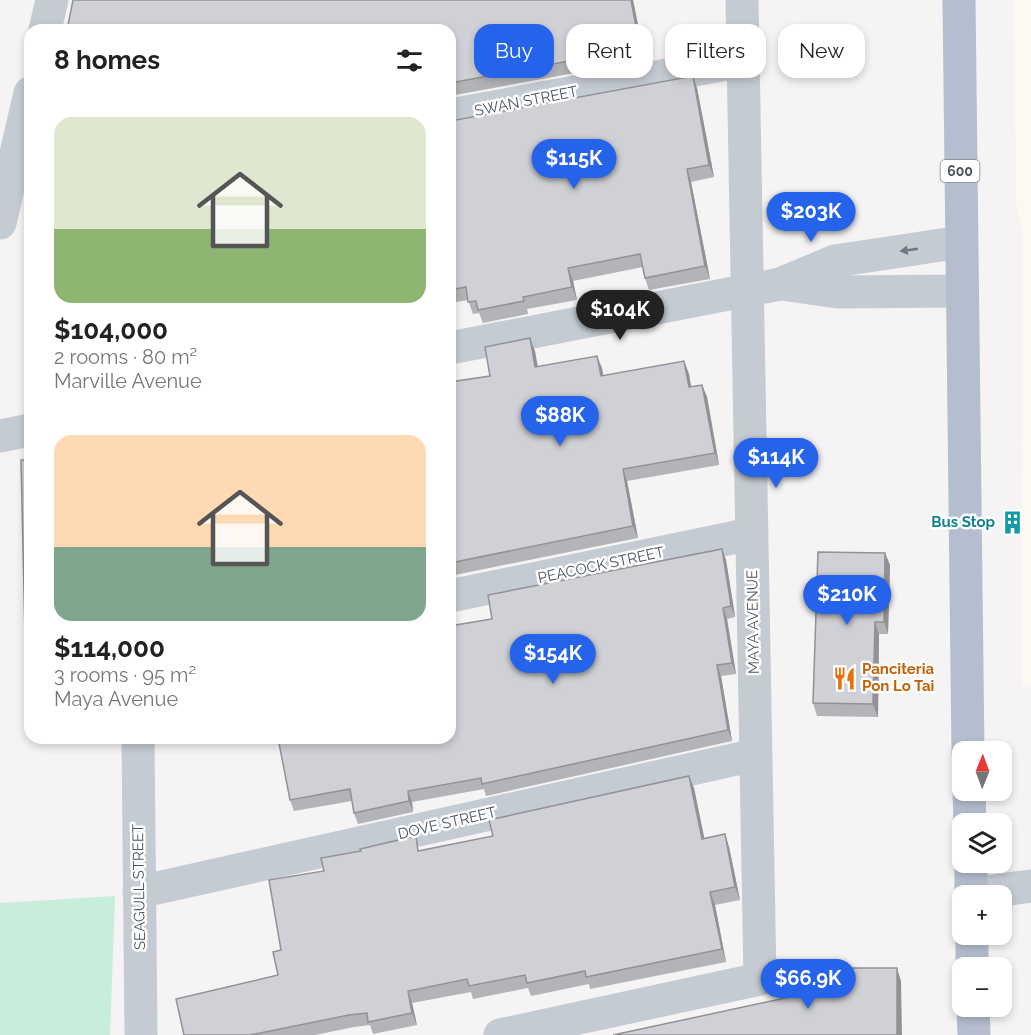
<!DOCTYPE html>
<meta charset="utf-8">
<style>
body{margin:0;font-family:Raleway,sans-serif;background:#f2f2f2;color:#222;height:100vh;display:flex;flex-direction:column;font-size:22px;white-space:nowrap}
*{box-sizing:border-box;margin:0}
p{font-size:20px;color:#767676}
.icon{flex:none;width:33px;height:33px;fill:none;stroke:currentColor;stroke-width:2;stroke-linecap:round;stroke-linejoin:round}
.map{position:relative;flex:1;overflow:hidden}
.sheet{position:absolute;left:24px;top:24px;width:432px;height:720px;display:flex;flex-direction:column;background:#fff;border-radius:18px;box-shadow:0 3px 9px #0003}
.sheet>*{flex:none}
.guide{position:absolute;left:474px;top:24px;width:466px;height:54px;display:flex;gap:12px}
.needle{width:39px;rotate:1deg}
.controls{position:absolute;left:952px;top:741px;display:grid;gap:12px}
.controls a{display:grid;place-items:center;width:60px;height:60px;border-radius:12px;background:#fff;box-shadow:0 3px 9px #0003;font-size:30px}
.price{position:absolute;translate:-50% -51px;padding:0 14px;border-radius:21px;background:#2563eb;color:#fff;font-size:20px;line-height:39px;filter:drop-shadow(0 2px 3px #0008)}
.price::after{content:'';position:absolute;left:50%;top:36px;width:18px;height:14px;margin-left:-9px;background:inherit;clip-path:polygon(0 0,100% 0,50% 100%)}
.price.active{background:#222;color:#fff}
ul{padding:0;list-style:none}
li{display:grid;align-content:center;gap:12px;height:318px;padding:0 30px}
li span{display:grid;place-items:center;height:186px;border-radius:18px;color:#555}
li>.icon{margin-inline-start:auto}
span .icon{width:108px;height:108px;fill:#fffc;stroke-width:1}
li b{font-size:26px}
h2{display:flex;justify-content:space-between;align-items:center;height:72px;padding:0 30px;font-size:26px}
.pill{padding:0 21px;border-radius:18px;background:#fff;box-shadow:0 3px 9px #0003;font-size:21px;line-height:54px}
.pill.active{background:#2563eb;color:#fff}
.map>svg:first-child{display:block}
.commercial{fill:#fcfaf0}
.green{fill:#c7eddb}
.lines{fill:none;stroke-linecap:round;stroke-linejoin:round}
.minor{stroke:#c5cbd2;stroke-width:33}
.primary{stroke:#b5bece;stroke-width:33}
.wall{fill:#b3b4b8}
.shaded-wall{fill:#929296}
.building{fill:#d0d1d6;stroke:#929296;stroke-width:1.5}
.oneway{fill:#707782}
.labels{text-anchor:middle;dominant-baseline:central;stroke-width:5;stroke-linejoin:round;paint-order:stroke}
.shield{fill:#fff;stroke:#82878f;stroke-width:1.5}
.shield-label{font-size:14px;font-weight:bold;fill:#4c535f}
.street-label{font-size:15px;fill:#4c535f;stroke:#fff}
.culture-label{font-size:15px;font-weight:bold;fill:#0d838f;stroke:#fff;text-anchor:end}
.food-label{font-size:15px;font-weight:bold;fill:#c56008;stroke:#fff;text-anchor:start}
</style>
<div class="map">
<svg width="1031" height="1035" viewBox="0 0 1031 1035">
<rect width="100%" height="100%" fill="#f5f3f3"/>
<path class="commercial" d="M 1014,0 L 1031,0 L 1031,685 L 1022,685 L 1023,232 L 1016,205 Z"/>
<path class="green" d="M 115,896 L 110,1035 L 0,1035 L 0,903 Z"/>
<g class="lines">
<g class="minor">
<path d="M 45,30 L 52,0"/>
<path d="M 450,115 L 743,61"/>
<path d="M 0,223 L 30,93"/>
<path d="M 782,284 L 837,292 L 960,291"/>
<path d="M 450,348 L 780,284 L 835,261 L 961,242"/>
<path d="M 0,436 L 30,430"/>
<path d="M 450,596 L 751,534"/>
<path d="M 138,738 L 141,1035"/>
<path d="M 139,892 L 755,755"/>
<path d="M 971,894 L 1031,886"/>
<path d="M 500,1035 L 760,979 L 742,0"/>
</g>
<g class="primary">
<path d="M 959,0 L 968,752"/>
<path d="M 969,790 L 970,824"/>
<path d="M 971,862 L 971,896"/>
<path d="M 972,934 L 972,968"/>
<path d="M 973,1006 L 974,1035"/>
</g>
</g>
<g class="wall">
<path d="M 633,0 L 645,60 L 450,96 L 450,30 Z"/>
<path d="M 697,88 L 714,177 L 691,182 L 710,279 L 649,290 L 645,278 L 643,267 L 573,281 L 577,300 L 527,309 L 528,314 L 483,323 L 479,313 L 473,314 L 468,300 L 450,303 L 450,121 Z"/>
<path d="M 535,351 L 537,367 L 602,368 L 603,376 L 684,361 L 689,374 L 691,387 L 702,385 L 707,397 L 719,465 L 627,481 L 638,538 L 450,576 L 450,382 L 490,376 Z"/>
<path d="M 30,460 L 30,646 L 29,646 L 25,635 Z"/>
<path d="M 722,549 L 726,560 L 734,610 L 735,617 L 727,619 L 736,674 L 721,676 L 732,741 L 486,796 L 484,789 L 412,802 L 413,812 L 358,824 L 354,813 L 352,801 L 294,811 L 290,800 L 492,619 Z"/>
<path d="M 885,553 L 890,565 L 888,634 L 879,634 L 878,717 L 817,716 L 813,703 Z"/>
<path d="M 694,788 L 704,839 L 725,834 L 729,847 L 740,900 L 715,905 L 726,962 L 590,989 L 589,984 L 531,996 L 528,988 L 473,999 L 471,992 L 412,1003 L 417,1025 L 373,1034 L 370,1025 L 354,1027 L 315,1035 L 184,1035 L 278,975 L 281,950 L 324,871 L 493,836 Z"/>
</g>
<g class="shaded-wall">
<path d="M 631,0 L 633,0 L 645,60 L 640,48 Z"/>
<path d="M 693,76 L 697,88 L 714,177 L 709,165 Z"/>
<path d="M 687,169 L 691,182 L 710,279 L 705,266 Z"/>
<path d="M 568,268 L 573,281 L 577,300 L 572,287 Z"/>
<path d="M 530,338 L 535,351 L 540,379 L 535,367 Z"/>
<path d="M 597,356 L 602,368 L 605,389 L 601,376 Z"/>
<path d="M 684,361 L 689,374 L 693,399 L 689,387 Z"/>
<path d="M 702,385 L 707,397 L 719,465 L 715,453 Z"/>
<path d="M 623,469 L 627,481 L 638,538 L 633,526 Z"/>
<path d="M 722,549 L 726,560 L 734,610 L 735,617 L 731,606 Z"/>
<path d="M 885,553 L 890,565 L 888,634 L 884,622 Z"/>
<path d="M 723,608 L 727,619 L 736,674 L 732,663 Z"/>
<path d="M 875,622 L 879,634 L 878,717 L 873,704 Z"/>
<path d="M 717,665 L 721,676 L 732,741 L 728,730 Z"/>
<path d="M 689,776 L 694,788 L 707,851 L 702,839 Z"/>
<path d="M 408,791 L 412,802 L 413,812 L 409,801 Z"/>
<path d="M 725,834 L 729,847 L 740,900 L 735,887 Z"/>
<path d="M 710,892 L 715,905 L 726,962 L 722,949 Z"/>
<path d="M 897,968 L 901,981 L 902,1035 L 897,1035 Z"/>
<path d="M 408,991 L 412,1003 L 417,1025 L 412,1013 Z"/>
</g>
<g class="building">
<path d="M 73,0 L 631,0 L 640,48 L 450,83 L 450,30 L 67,30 Z"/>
<path d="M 693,76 L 709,165 L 687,169 L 705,266 L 645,278 L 640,254 L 568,268 L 572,287 L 523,297 L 524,301 L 478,310 L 476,301 L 468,302 L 466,287 L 450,290 L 450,121 Z"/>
<path d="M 30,196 L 30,225 L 27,197 Z"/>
<path d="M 530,338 L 535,367 L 597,356 L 601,376 L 684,361 L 689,387 L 702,385 L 715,453 L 623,469 L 633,526 L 450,563 L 450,382 L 490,376 L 485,347 Z"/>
<path d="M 21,460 L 30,460 L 30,635 L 25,635 Z"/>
<path d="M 722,549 L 730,599 L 731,606 L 723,608 L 732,663 L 717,665 L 728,730 L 482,784 L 481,778 L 408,791 L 409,801 L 354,813 L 350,789 L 290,800 L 278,738 L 450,738 L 450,626 L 492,619 L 488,595 Z"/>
<path d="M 818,552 L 885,553 L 884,622 L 875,622 L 873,704 L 813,703 Z"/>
<path d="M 689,776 L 702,839 L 725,834 L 735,887 L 710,892 L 722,949 L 586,977 L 585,971 L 527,983 L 525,975 L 469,986 L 467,979 L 408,991 L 412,1013 L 368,1022 L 367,1013 L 349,1015 L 250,1035 L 184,1035 L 176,999 L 278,975 L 273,952 L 281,950 L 269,880 L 324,871 L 321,858 L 361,851 L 360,849 L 416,836 L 418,851 L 493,836 L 489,820 Z"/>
<path d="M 818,968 L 897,968 L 897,1035 L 613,1035 L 818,991 Z"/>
</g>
<defs><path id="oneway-solid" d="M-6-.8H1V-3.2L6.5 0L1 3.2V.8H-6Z" transform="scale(1.5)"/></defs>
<use class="oneway" href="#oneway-solid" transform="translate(909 250) rotate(172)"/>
<defs>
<symbol id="building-bare" viewBox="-9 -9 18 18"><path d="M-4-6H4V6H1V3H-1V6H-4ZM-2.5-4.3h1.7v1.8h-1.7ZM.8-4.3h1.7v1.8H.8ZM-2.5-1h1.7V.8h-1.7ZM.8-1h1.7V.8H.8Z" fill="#0f9aa8" stroke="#fff" stroke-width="2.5" paint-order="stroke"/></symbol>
<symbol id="restaurant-bare" viewBox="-9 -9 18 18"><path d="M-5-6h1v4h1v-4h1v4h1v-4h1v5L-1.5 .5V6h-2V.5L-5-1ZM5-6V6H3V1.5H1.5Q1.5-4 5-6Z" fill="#e8710a" stroke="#fff" stroke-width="2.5" paint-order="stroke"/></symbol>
</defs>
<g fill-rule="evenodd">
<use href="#building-bare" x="996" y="506" width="33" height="33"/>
<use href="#restaurant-bare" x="828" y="662" width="33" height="33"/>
</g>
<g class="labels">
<rect class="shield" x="940.5" y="160" width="39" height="22" rx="4.5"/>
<g class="shield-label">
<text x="960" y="171">600</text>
</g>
<g class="street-label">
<text transform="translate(526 101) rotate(-11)">SWAN STREET</text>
<text transform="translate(601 565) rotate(-12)">PEACOCK STREET</text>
<text transform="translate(753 622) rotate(-91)">MAYA AVENUE</text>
<text transform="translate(447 823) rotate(-13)">DOVE STREET</text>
<text transform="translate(139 887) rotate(-91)">SEAGULL STREET</text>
</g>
<g class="culture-label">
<text x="995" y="522">Bus Stop</text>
</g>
<g class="food-label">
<text x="862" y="669">Panciteria<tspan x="862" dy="17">Pon Lo Tai</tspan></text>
</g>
</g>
</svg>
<div class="controls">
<a><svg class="needle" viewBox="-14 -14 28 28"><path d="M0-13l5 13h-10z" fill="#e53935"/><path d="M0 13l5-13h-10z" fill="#767676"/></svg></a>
<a><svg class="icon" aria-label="layers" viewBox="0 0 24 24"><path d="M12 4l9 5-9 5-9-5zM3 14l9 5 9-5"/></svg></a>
<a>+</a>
<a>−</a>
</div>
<b class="price" style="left:574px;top:190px">$115K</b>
<b class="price" style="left:811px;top:243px">$203K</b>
<b class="price active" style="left:620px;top:341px">$104K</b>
<b class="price" style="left:560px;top:447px">$88K</b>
<b class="price" style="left:776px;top:489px">$114K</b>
<b class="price" style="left:847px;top:626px">$210K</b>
<b class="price" style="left:553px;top:685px">$154K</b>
<b class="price" style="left:808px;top:1010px">$66.9K</b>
<div class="guide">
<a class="pill active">Buy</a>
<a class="pill">Rent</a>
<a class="pill">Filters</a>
<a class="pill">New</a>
</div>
<section class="sheet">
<h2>8 homes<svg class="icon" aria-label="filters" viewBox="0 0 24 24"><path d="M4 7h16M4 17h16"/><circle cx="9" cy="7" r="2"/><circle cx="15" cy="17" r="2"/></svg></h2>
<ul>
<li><span style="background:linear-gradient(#dfe7d0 60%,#8fb573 0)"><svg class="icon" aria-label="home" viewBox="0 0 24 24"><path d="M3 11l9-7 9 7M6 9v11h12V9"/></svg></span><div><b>$104,000</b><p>2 rooms · 80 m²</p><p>Marville Avenue</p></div></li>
<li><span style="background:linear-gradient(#ffd9b3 60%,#7fa58c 0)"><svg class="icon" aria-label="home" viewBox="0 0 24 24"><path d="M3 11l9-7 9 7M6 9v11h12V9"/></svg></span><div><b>$114,000</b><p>3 rooms · 95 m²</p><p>Maya Avenue</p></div></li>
</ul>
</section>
</div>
